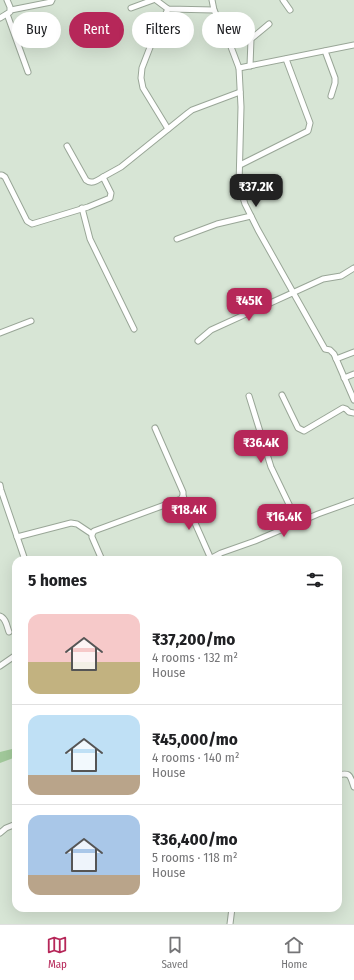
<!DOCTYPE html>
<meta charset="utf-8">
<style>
body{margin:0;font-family:"Fira Sans Condensed",sans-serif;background:#f6f6f6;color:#202124;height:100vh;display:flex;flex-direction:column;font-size:15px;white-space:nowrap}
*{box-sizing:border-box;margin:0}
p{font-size:13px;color:#757577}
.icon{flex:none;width:22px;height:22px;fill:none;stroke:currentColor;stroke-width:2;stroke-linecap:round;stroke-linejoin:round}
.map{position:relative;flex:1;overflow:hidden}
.sheet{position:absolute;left:12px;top:556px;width:330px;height:356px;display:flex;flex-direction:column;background:#fff;border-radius:12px;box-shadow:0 4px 16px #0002}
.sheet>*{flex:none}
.banner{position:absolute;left:12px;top:12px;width:330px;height:36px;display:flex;gap:8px}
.price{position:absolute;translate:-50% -34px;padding:0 9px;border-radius:8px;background:#b62759;color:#fff;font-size:13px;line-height:26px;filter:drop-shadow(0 1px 2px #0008)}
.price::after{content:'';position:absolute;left:50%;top:24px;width:12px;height:9px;margin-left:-6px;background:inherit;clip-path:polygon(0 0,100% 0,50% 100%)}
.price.current{background:#222;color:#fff}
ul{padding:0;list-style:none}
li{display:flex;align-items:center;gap:12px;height:100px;padding:0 16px}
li+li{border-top:1px solid #e0e0e0}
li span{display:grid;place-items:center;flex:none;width:112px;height:80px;border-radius:12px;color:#555}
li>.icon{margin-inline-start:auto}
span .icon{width:48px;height:48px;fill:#fffc;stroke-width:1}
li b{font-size:17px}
h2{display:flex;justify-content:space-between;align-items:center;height:48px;padding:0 16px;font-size:17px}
.pill{padding:0 14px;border-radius:18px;background:#fff;box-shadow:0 4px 16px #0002;font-size:14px;line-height:36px}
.pill.current{background:#b62759;color:#fff}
.tab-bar{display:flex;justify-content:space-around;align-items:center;height:56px;border-top:1px solid #e0e0e0;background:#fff;font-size:11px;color:#757577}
.tab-bar a{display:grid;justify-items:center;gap:2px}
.tab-bar .current{color:#b62759}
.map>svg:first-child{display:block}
.water{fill:#a2ca9b}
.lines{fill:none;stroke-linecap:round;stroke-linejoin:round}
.minor-casing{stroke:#99a697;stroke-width:7}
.minor{stroke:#fff;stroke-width:5}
</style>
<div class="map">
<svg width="354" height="924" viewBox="0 0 354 924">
<rect width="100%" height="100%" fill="#d7e5d5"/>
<path class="water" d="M 16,748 L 16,757 L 0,763 L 0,752 Z"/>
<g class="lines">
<defs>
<g id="minor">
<path d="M 156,0 L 168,9 L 214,10"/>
<path d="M 212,0 L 214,10 L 228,39 L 239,68 L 241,107 L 239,185 L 245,204 L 258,230 L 325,349 L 330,350 L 334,354 L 354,400"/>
<path d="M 283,0 L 290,10"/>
<path d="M 131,8 L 153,0"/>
<path d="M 168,9 L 154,37 L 142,68 L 141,78 L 143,88 L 168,129"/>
<path d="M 11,10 L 51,2 L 52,0"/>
<path d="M 7,14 L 28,72"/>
<path d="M 0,18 L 10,12 L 10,7 L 7,0"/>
<path d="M 325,51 L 335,78 L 335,83 L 331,96"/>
<path d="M 250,66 L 251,39 L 269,24"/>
<path d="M 239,68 L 354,45"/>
<path d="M 67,146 L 86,180 C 92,185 98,180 103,177"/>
<path d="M 240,165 L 308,131 L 310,123 L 286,59"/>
<path d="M 0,175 L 2,175 L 5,177 L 27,221 L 32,224 L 88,207 L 110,198 L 111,193 L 103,177 L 121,167 L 188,113 L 192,110 L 240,92"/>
<path d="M 82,208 L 90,239 L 134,329"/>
<path d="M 177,239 L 217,224 L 251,216"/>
<path d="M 0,333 L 31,321"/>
<path d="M 198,341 L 211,330 L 323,279 L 341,276 L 354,268"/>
<path d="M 336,359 L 354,352"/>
<path d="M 344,378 L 354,374"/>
<path d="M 282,395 L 298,428 L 304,431 L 343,408 L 346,409 L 349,412 L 354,413"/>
<path d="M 249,396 L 271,467 L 298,523"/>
<path d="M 0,485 L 1,490 L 25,560"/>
<path d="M 183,496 L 211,559"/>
<path d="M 17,537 L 71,523 L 77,524 L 92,534"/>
<path d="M 102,560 L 92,537 L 92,534 L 94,531 L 181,499 L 183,496 L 183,492 L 155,428"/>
<path d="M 208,560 L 221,553 L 255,541 L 318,514 L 354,501"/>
<path d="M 0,616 C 6,618 7,627 9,632"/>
<path d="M 0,666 L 16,655"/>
<path d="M 338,775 C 351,772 350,776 354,787"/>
<path d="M 0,833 L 6,828 L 16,824"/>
<path d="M 230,924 L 232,908"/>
</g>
</defs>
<use href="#minor" class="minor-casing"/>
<use href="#minor" class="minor"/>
</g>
</svg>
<b class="price current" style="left:256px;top:208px">₹37.2K</b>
<b class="price" style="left:249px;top:322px">₹45K</b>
<b class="price" style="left:261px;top:464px">₹36.4K</b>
<b class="price" style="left:189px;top:531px">₹18.4K</b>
<b class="price" style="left:284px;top:538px">₹16.4K</b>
<div class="banner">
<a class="pill">Buy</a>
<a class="pill current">Rent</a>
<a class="pill">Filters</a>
<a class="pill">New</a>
</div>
<section class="sheet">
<h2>5 homes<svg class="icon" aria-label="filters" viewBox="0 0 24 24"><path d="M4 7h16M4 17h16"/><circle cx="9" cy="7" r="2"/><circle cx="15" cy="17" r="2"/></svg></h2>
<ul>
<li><span style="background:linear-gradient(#f6c9c9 60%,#c2b280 0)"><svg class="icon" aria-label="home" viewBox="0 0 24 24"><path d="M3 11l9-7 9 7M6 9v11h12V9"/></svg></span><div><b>₹37,200/mo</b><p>4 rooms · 132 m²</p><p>House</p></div></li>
<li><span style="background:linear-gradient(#bfe0f5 75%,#b9a48a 0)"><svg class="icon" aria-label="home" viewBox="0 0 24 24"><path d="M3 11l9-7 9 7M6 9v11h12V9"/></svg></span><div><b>₹45,000/mo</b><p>4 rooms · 140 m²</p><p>House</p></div></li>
<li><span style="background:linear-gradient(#a9c7e8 75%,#b9a48a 0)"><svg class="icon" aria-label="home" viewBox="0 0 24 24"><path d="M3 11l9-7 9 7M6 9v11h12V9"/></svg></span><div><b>₹36,400/mo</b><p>5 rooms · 118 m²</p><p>House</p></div></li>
</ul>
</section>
</div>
<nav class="tab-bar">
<a class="current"><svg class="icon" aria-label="map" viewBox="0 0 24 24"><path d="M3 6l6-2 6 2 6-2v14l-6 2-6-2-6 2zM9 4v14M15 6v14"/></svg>Map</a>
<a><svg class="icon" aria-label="saved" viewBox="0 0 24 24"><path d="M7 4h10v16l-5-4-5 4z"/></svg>Saved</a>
<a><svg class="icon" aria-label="home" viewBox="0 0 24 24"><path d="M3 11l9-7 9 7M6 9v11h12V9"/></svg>Home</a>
</nav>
